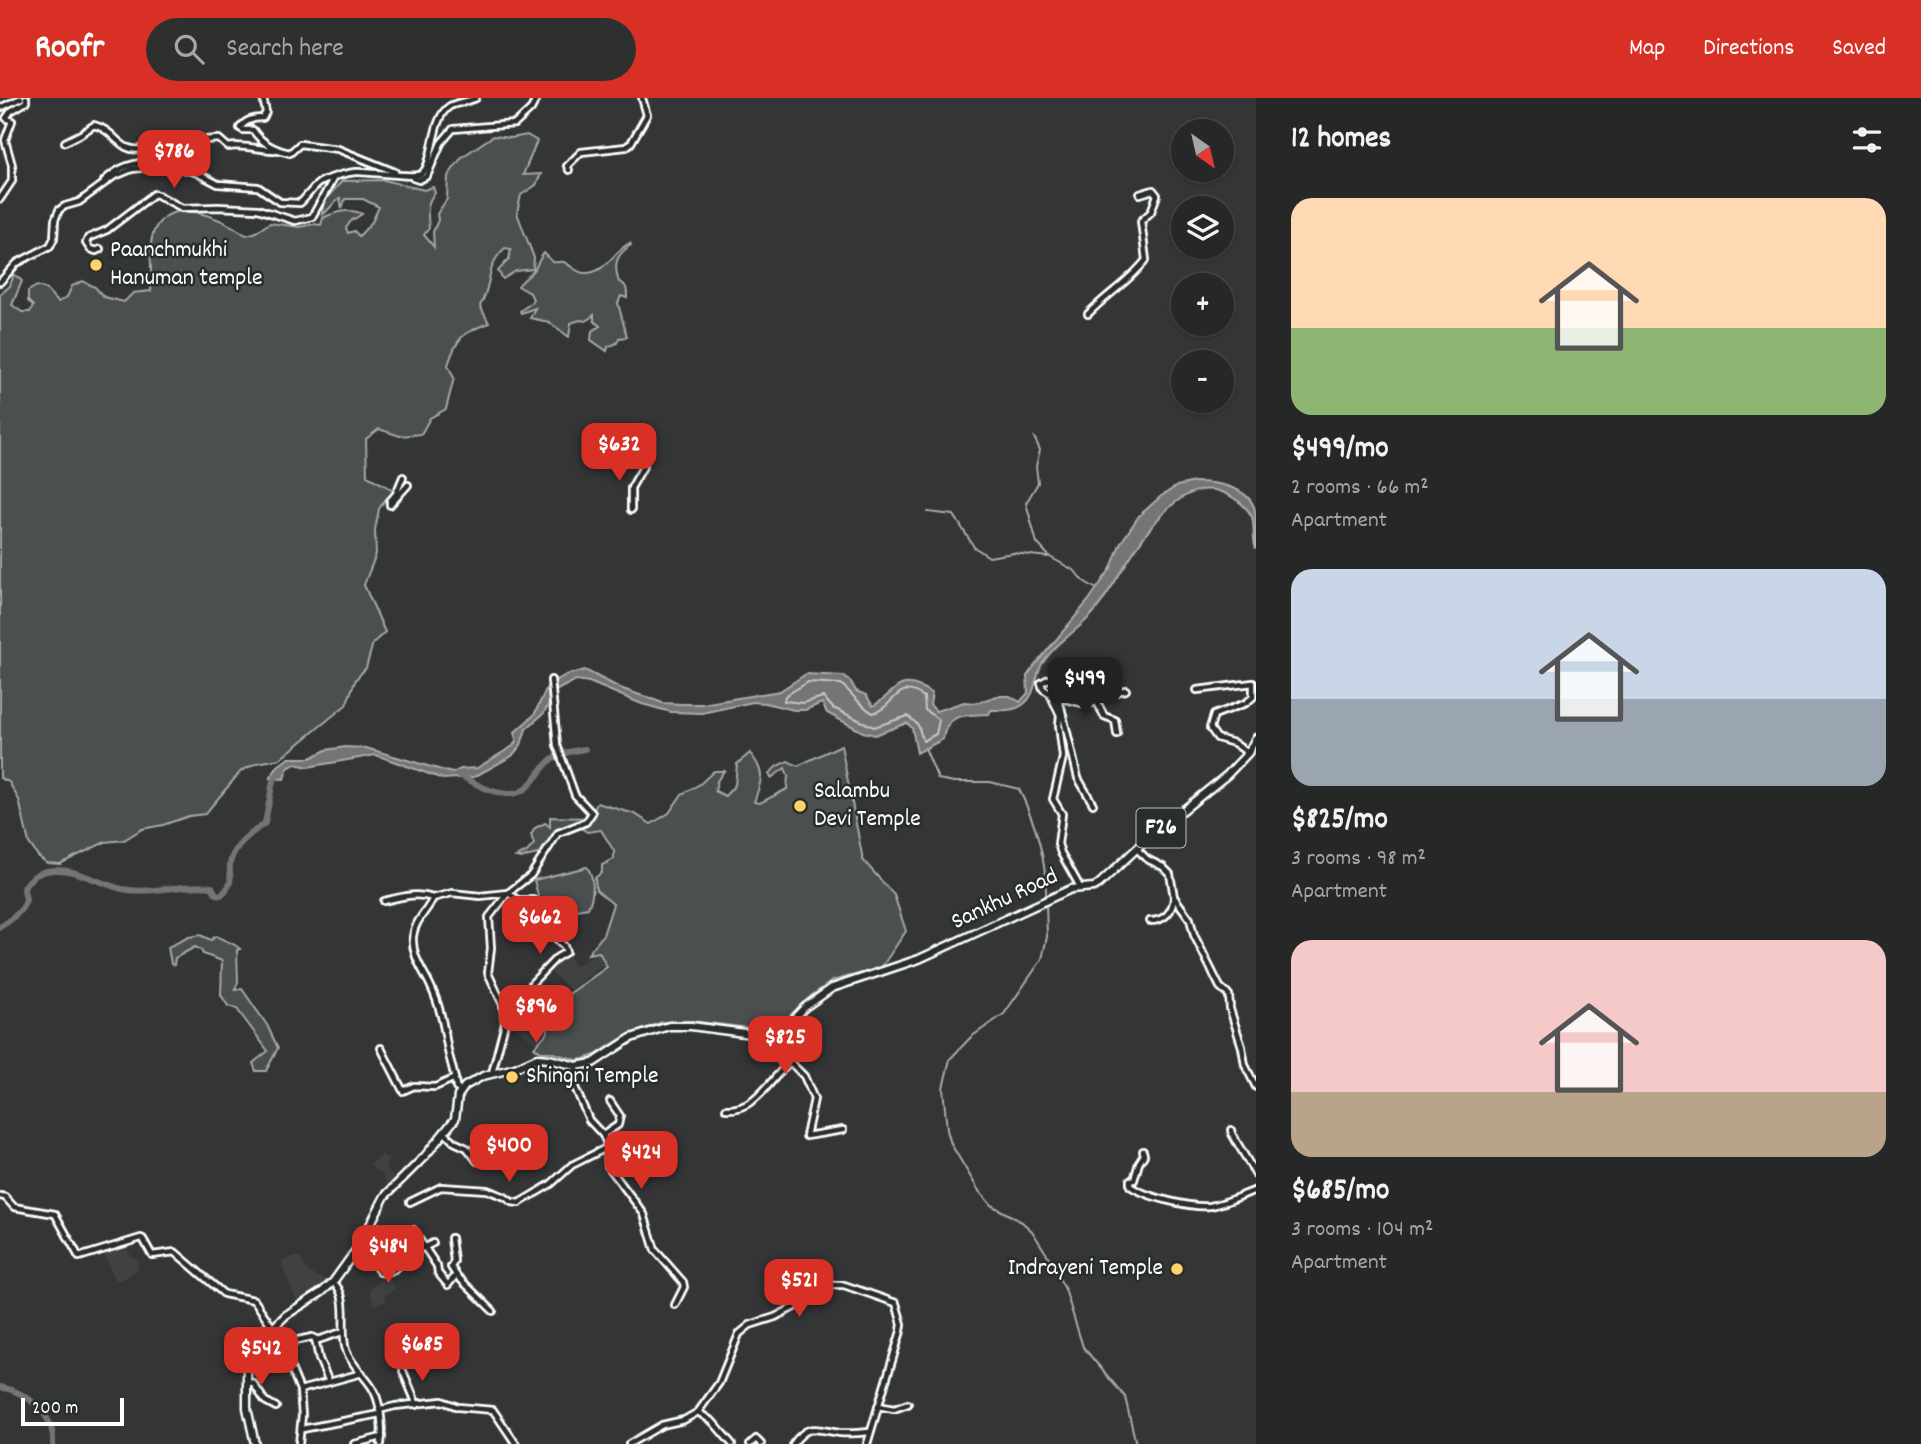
<!DOCTYPE html>
<meta charset="utf-8">
<style>
body{margin:0;font-family:Dekko,sans-serif;background:#2e3030;color:#f1f3f6;height:100vh;display:flex;flex-direction:column;font-size:26px;white-space:nowrap}
*{box-sizing:border-box;margin:0}
p{font-size:23px;color:#a4a6a8}
.icon{flex:none;width:38px;height:38px;fill:none;stroke:currentColor;stroke-width:2;stroke-linecap:round;stroke-linejoin:round}
.map{position:relative;flex:1;overflow:hidden}
.drawer{display:flex;flex-direction:column;background:#262828;width:665px}
.drawer>*{flex:none}
.needle{width:46px;rotate:146deg}
.buttons{position:absolute;left:1171px;top:21px;display:grid;gap:14px}
.buttons a{display:grid;place-items:center;width:63px;height:63px;border-radius:50%;background:#262828;box-shadow:0 2px 5px #0004,0 0 0 2px #424445;font-size:35px}
.scale{position:absolute;left:21px;bottom:18px;width:103px;box-sizing:border-box;padding-left:7px;border:4px solid #fff;border-top:0;font-size:19px;line-height:24px;white-space:nowrap;color:#fff;-webkit-text-stroke:5px #2a2d2e;paint-order:stroke}
.price{position:absolute;translate:-50% -60px;padding:0 16px;border-radius:14px;background:#d93025;color:#fff;font-size:23px;line-height:46px;filter:drop-shadow(0 2px 4px #0008)}
.price::after{content:'';position:absolute;left:50%;top:42px;width:21px;height:16px;margin-left:-10px;background:inherit;clip-path:polygon(0 0,100% 0,50% 100%)}
.price.active{background:#222;color:#fff}
ul{padding:0;list-style:none}
li{display:grid;align-content:center;gap:14px;height:371px;padding:0 35px}
li span{display:grid;place-items:center;height:217px;border-radius:21px;color:#555}
li>.icon{margin-inline-start:auto}
span .icon{width:126px;height:126px;fill:#fffc;stroke-width:1}
li b{font-size:30px}
h2{display:flex;justify-content:space-between;align-items:center;height:84px;padding:0 35px;font-size:30px}
header{display:flex;align-items:center;gap:42px;box-sizing:border-box;height:98px;padding:0 35px;background:#d93025;color:#fff}
header strong{font-size:33px}
nav{display:flex;gap:38px;margin-inline-start:auto;font-size:24px}
.search{width:490px;height:63px;background:#2e3030;display:flex;align-items:center;gap:18px;box-sizing:border-box;padding:0 24px;border-radius:38px;color:#a4a6a8;font-size:26px}
main{display:flex;flex:1;min-height:0}
.map>svg:first-child{display:block}
.built{fill:#404243}
.green{fill:#4c4f50;stroke:#a6a7a8;stroke-width:2}
.water{fill:#737576;stroke:#abacad;stroke-width:2}
.lines{fill:none;stroke-linecap:round;stroke-linejoin:round}
.shore{stroke:#c7c8c8;stroke-width:2}
.stream{stroke:#abacad;stroke-width:2}
.river{stroke:#737576;stroke-width:6}
.minor-casing{stroke:#fff;stroke-width:10}
.major-casing{stroke:#fff;stroke-width:11}
.minor{stroke:#2a2d2e;stroke-width:4.5}
.major{stroke:#2a2d2e;stroke-width:6}
.poi-dot{fill:#ffd166;stroke:#2a2d2e;stroke-width:2.5}
.labels{text-anchor:middle;dominant-baseline:central;stroke-width:5;stroke-linejoin:round;paint-order:stroke}
.shield{fill:#2a2d2e;stroke:#bfc0c0;stroke-width:2}
.shield-label{font-size:23px;font-weight:bold;fill:#fff}
.poi-label{font-size:24px;fill:#fff;stroke:#2a2d2e;text-anchor:start}
.street-label{font-size:24px;fill:#fff;stroke:#2a2d2e}
</style>
<header>
<strong>Roofr</strong>
<div class="search"><svg class="icon" aria-label="search" viewBox="0 0 24 24"><circle cx="10" cy="10" r="6"/><path d="M15 15l6 6"/></svg>Search here</div>
<nav><a>Map</a><a>Directions</a><a>Saved</a></nav>
</header>
<main>
<div class="map">
<svg width="1256" height="1346" viewBox="0 0 1256 1346">
<rect width="100%" height="100%" fill="#333536"/>
<filter id="ink" filterUnits="userSpaceOnUse"><feTurbulence type="fractalNoise" baseFrequency=".0143" numOctaves="2"/><feDisplacementMap in="SourceGraphic" scale="14" xChannelSelector="R" yChannelSelector="G"/><feConvolveMatrix kernelMatrix="1 2 1 2 8 2 1 2 1" color-interpolation-filters="sRGB"/></filter>
<g filter="url(#ink)">
<g class="built">
<path d="M 566,854 L 575,868 L 598,855 L 604,867 L 570,892 L 550,873 Z"/>
<path d="M 529,905 L 544,919 L 545,932 L 535,945 L 516,929 L 518,915 Z"/>
<path d="M 381,1055 L 389,1062 L 385,1069 L 396,1083 L 389,1088 L 380,1073 L 374,1072 L 370,1066 L 381,1059 Z"/>
<path d="M 127,1147 L 130,1158 L 136,1160 L 139,1164 L 137,1172 L 127,1179 L 116,1183 L 103,1155 Z"/>
<path d="M 292,1159 L 300,1159 L 309,1175 L 327,1182 L 327,1185 L 301,1203 L 295,1199 L 282,1169 L 282,1163 Z"/>
<path d="M 386,1177 L 396,1189 L 385,1198 L 386,1203 L 374,1207 L 369,1192 Z"/>
</g>
<g class="green">
<path d="M 527,37 L 537,43 L 523,77 L 541,76 L 536,87 L 521,97 L 517,115 L 534,160 L 533,171 L 516,173 L 503,181 L 498,173 L 509,161 L 511,151 L 505,150 C 485,168 493,185 480,208 L 489,225 C 462,235 457,239 448,267 L 454,280 L 446,311 L 430,320 L 421,336 L 400,338 L 379,331 L 366,341 L 367,378 L 390,390 L 394,395 L 385,402 L 379,411 L 375,432 L 376,456 L 364,487 L 385,534 L 373,545 L 366,570 L 356,581 L 346,607 L 280,661 L 257,665 L 241,673 L 205,716 L 189,718 L 163,727 L 142,731 L 124,742 L 105,744 L 60,766 L 47,765 L 38,758 L 29,745 L 19,702 L 9,684 L 0,680 L 0,197 L 10,188 L 14,176 L 22,183 L 12,207 L 22,214 L 30,214 L 33,208 L 28,203 L 28,193 L 37,188 L 46,191 L 58,204 L 67,199 L 72,188 L 83,183 L 95,189 L 104,199 L 124,204 L 133,195 L 151,193 C 153,175 147,150 154,133 C 171,95 223,121 246,137 L 254,135 L 270,125 L 299,129 L 314,126 L 321,127 L 323,120 C 334,114 351,110 362,116 L 351,123 L 346,130 L 348,135 L 354,133 L 359,138 L 372,124 L 379,109 L 363,101 L 345,101 L 342,111 L 340,100 C 332,105 330,112 322,117 L 324,103 L 342,83 L 384,82 L 424,92 L 433,89 L 435,95 C 425,105 428,117 429,130 L 424,137 L 434,149 L 433,134 L 438,122 L 437,116 L 447,101 L 448,78 L 462,59 L 493,38 L 511,40 Z"/>
<path d="M 630,145 L 631,147 C 616,157 613,166 619,184 C 627,186 627,192 627,200 L 621,198 L 618,205 L 627,239 L 619,240 L 617,245 L 608,249 L 607,253 L 591,242 L 592,233 L 600,228 L 594,223 L 594,217 L 586,223 L 580,222 L 571,225 L 569,239 L 549,224 L 530,220 L 535,210 L 521,215 L 520,213 L 531,205 L 533,201 L 530,195 L 518,188 C 523,181 531,177 535,171 C 538,165 539,161 544,155 L 553,164 C 557,165 560,163 564,164 C 571,167 575,174 584,175 C 606,176 613,153 630,145 Z"/>
<path d="M 841,647 L 863,762 L 894,797 L 906,833 L 881,870 L 832,883 L 811,898 L 774,933 L 692,923 L 662,924 L 624,939 L 595,957 L 583,961 L 577,962 L 550,954 L 541,954 L 534,949 L 548,934 L 547,919 L 556,905 L 607,869 L 599,854 L 588,856 L 603,837 L 613,806 L 596,792 L 595,780 L 602,774 L 602,767 L 614,761 L 614,753 L 601,732 L 587,734 L 575,726 L 556,735 L 542,755 L 521,760 L 516,759 L 527,754 L 534,746 L 531,737 L 535,730 L 545,725 L 550,729 L 550,719 L 591,720 L 597,705 L 635,716 L 651,726 L 669,715 L 682,696 L 700,686 L 714,673 L 724,673 L 717,683 L 715,693 L 725,698 L 735,687 L 737,666 L 750,655 C 766,675 762,681 754,704 L 760,705 L 787,691 L 788,678 L 785,670 L 771,680 L 769,676 L 777,668 L 788,663 L 798,668 Z"/>
<path d="M 587,769 C 595,780 594,797 588,810 L 576,812 L 573,809 L 541,810 L 534,782 Z"/>
<path d="M 200,837 L 211,842 L 216,838 C 224,843 233,844 240,851 L 237,852 L 238,884 L 235,892 L 242,891 L 267,927 L 278,950 L 266,973 L 256,973 L 253,965 L 268,953 L 237,911 L 228,908 L 221,897 L 222,863 L 203,856 L 201,852 L 195,849 L 175,860 L 174,867 L 171,866 L 168,849 L 189,839 Z"/>
</g>
<path class="water" d="M 1194,384 C 1214,384 1249,388 1255,412 C 1256,424 1256,439 1256,451 C 1252,441 1255,429 1252,419 C 1247,408 1234,399 1224,395 C 1168,370 1122,481 1095,513 C 1079,532 1055,545 1042,566 C 1035,578 1036,596 1025,605 C 1015,614 1003,612 991,612 L 989,616 C 967,618 947,613 943,641 L 917,655 L 912,630 L 907,625 L 875,637 L 863,634 L 827,615 L 822,605 L 805,612 L 794,612 L 765,605 L 753,604 L 702,615 L 671,614 L 642,606 L 589,584 L 576,582 L 557,592 L 544,615 L 526,631 L 521,647 L 512,658 L 474,679 L 443,681 L 376,657 L 308,669 L 295,666 L 287,671 L 284,681 L 270,680 L 278,668 L 289,660 L 310,660 L 326,652 L 345,649 L 366,650 L 452,675 L 461,671 L 477,670 L 513,648 L 516,643 L 515,634 L 534,617 L 548,587 L 566,577 L 585,572 L 620,590 L 663,605 L 682,606 L 702,606 L 780,593 L 806,576 L 843,578 L 851,584 L 856,593 L 866,597 L 873,608 C 900,591 898,575 932,595 L 930,607 L 936,613 L 964,604 L 976,605 L 997,598 L 1010,598 L 1020,604 L 1028,595 L 1027,578 L 1035,567 L 1089,502 L 1111,470 L 1120,446 L 1139,418 L 1160,399 L 1177,388 Z"/>
<g class="lines">
<path class="shore" d="M 808,584 L 841,586 C 852,595 860,608 873,615 C 895,610 896,579 924,599 L 925,612 L 939,622 L 936,636 L 923,643 L 918,627 L 908,618 L 874,629 L 833,610 L 823,599 L 803,605 L 784,603 L 785,598 Z"/>
<g class="stream">
<path d="M 1034,339 L 1040,352 L 1036,368 L 1038,385 L 1026,405 L 1037,445 L 1050,459 L 1075,473 L 1082,482 L 1095,490"/>
<path d="M 928,414 L 954,417 L 974,449 L 989,459 L 1013,455 L 1048,459"/>
<path d="M 925,650 L 938,681 L 954,684 L 990,684 L 1019,691 C 1035,724 1047,763 1046,800"/>
<path d="M 1046,805 L 1047,839 L 1042,861 L 1004,916 L 971,939 L 950,961 L 943,990 L 947,1032 L 951,1046 L 979,1093 L 991,1107 L 1022,1124 L 1032,1133 L 1053,1166"/>
<path d="M 1055,1173 L 1065,1191 L 1083,1249 L 1125,1299 L 1136,1346"/>
</g>
<g class="river">
<path d="M 457,676 C 473,684 490,695 508,696 C 530,698 538,671 553,660 C 563,654 573,653 585,651"/>
<path d="M 0,829 C 9,824 23,813 26,802 C 26,799 24,795 24,791 C 25,786 33,778 38,776 C 65,763 96,785 122,791 C 151,797 183,785 212,789 L 216,796 L 221,797 C 238,782 226,776 231,762 C 236,745 252,735 265,725 L 273,683 L 279,675"/>
<path d="M 0,1289 C 27,1294 55,1316 53,1346"/>
</g>
<defs>
<g id="minor">
<path d="M 263,0 L 266,14 L 263,20 C 255,20 245,22 240,30 L 243,32 L 253,32 C 262,46 275,52 290,55 L 300,46 L 338,51 L 395,74"/>
<path d="M 0,10 L 21,0"/>
<path d="M 65,44 L 81,36 L 94,27 C 111,32 113,41 126,49 C 137,55 149,48 160,48 C 172,48 182,53 195,52 C 181,59 174,54 161,57 C 155,59 151,63 145,64 C 128,67 117,70 104,83"/>
<path d="M 195,52 L 205,42 L 219,41 L 228,49 C 243,46 259,52 275,52"/>
<path d="M 569,72 L 567,68 L 581,54 L 626,49 L 631,45 L 647,17 L 642,0"/>
<path d="M 413,80 L 419,82 L 427,78 L 441,45 L 453,31 L 515,26 L 531,11 L 537,0"/>
<path d="M 0,101 L 12,83 L 12,67 L 5,42 L 12,23 L 6,20 L 11,13 L 26,4 L 26,0"/>
<path d="M 100,151 L 96,153 L 90,151 L 86,145 L 88,140 L 107,132 L 154,96 L 158,97 L 182,110 L 218,109 L 258,111 L 295,123 L 312,119 L 333,81"/>
<path d="M 0,184 L 17,165 L 50,148 L 54,140 L 55,122 L 59,112 L 65,108 L 79,104 L 113,79 L 132,71 L 169,67 L 197,75 L 218,86 L 258,89 L 280,104 L 300,105 C 307,99 312,90 319,85 C 328,80 345,75 356,74 C 369,73 413,81 421,76 C 435,67 430,20 450,8 C 458,4 468,4 476,0"/>
<path d="M 1088,216 C 1107,196 1129,184 1146,162 L 1141,123 L 1151,114 L 1157,97 L 1153,92 L 1140,96"/>
<path d="M 403,379 L 396,396 L 390,403 L 390,407 L 408,387"/>
<path d="M 631,412 L 631,390 L 644,367"/>
<path d="M 1197,592 L 1253,585 L 1253,599 L 1246,605 L 1214,617 L 1210,630 L 1217,640 L 1234,645 L 1248,655"/>
<path d="M 1051,598 L 1060,617 L 1059,627 L 1063,659 L 1053,701 L 1062,716 L 1058,746 L 1061,755 L 1080,789"/>
<path d="M 1057,599 L 1085,606 L 1097,604 L 1104,618 L 1115,622 L 1117,636"/>
<path d="M 1093,706 L 1078,680 L 1061,609 L 1056,599 L 1043,591 L 1041,585 L 1048,581 L 1062,584 L 1083,580 L 1109,595 L 1126,592"/>
<path d="M 1137,751 L 1147,761 L 1163,769 L 1170,776 L 1174,799 L 1190,821 L 1194,837 L 1220,889 L 1229,897 L 1230,911 L 1242,949 L 1245,967 L 1256,989"/>
<path d="M 384,803 C 401,799 416,794 433,800"/>
<path d="M 1150,823 C 1166,823 1173,812 1174,799"/>
<path d="M 776,936 L 783,947 L 784,958 L 804,978 L 814,1001 L 806,1038 L 843,1032"/>
<path d="M 381,950 L 403,993 L 414,988 L 435,989 L 455,980"/>
<path d="M 576,968 L 574,987 L 589,1022 L 603,1037 L 607,1046 L 608,1068 L 644,1116 L 655,1152 L 683,1184 L 684,1189 L 675,1207"/>
<path d="M 492,975 L 505,925 L 503,907 L 488,875 L 491,850 L 489,819 L 508,795 L 531,777 L 558,735 L 586,724 L 592,715 L 575,697 L 557,647 L 551,582"/>
<path d="M 461,993 L 456,990 C 455,976 451,966 448,953 C 444,931 441,910 431,889 C 424,873 411,858 413,838 C 415,822 427,814 433,800 L 452,795 L 480,798 L 508,795 L 518,802 L 533,802 L 542,827 L 564,848 L 566,854 L 556,860 L 532,885"/>
<path d="M 726,1011 C 756,1013 770,981 789,965"/>
<path d="M 1231,1032 L 1232,1036 L 1256,1077"/>
<path d="M 444,1034 L 454,1044 L 467,1050 L 477,1063 L 494,1064 L 508,1055"/>
<path d="M 603,1037 L 618,1027 L 620,1018 L 610,1003"/>
<path d="M 1143,1053 L 1144,1057 L 1139,1065 L 1134,1082 L 1130,1082 L 1130,1088 C 1146,1099 1191,1110 1210,1108 C 1224,1106 1242,1097 1256,1092"/>
<path d="M 0,1098 L 5,1099 L 14,1109 L 55,1116 L 79,1159 L 141,1140 L 143,1141 L 152,1157 L 175,1154 L 224,1196 L 254,1202 L 273,1230"/>
<path d="M 410,1104 L 441,1089 L 487,1092 L 505,1099 L 512,1104 L 519,1105 L 551,1086 L 572,1067 L 606,1050"/>
<path d="M 413,1132 L 437,1168 L 438,1175 L 448,1187 L 456,1177 L 451,1169 L 454,1163 L 451,1140"/>
<path d="M 359,1148 L 380,1174 C 398,1176 403,1160 416,1153 C 422,1150 428,1148 433,1145"/>
<path d="M 456,1177 L 493,1213"/>
<path d="M 333,1184 C 351,1199 339,1231 346,1252 C 350,1265 363,1276 371,1288 C 381,1302 383,1329 381,1346"/>
<path d="M 270,1234 L 281,1246 L 300,1292 L 302,1317 L 299,1346"/>
<path d="M 315,1241 L 319,1261 L 329,1284"/>
<path d="M 281,1246 L 312,1239 L 318,1242 L 342,1234"/>
<path d="M 403,1273 L 417,1307"/>
<path d="M 247,1284 L 253,1285 L 265,1303 L 276,1309"/>
<path d="M 300,1292 L 362,1275"/>
<path d="M 878,1308 L 894,1311 L 908,1306"/>
<path d="M 379,1312 L 395,1308 L 442,1303 L 458,1309 L 493,1312 L 516,1346"/>
<path d="M 698,1314 L 713,1324 L 732,1346"/>
<path d="M 302,1331 L 380,1316"/>
<path d="M 354,1346 L 382,1339"/>
<path d="M 629,1346 L 662,1327 L 684,1322 L 698,1314 L 719,1285 L 739,1236 L 750,1227 L 775,1219 L 804,1204 L 826,1189 L 834,1187 L 844,1187 L 896,1205 L 902,1226 L 901,1233 L 867,1346"/>
<path d="M 750,1346 L 756,1341 L 761,1346"/>
<path d="M 793,1346 C 809,1324 817,1332 840,1335 C 850,1336 860,1335 870,1334"/>
</g>
<path id="major" d="M 255,1346 L 247,1310 L 247,1268 L 262,1250 L 273,1230 L 286,1217 L 322,1194 L 333,1184 L 359,1148 L 385,1098 L 425,1058 L 455,1021 L 458,998 L 465,988 L 483,978 L 515,970 L 537,960 L 549,961 L 576,968 L 593,965 L 631,940 L 669,928 L 691,928 L 767,938 L 776,936 L 785,930 L 805,909 L 832,890 L 919,861 L 1071,791 L 1094,789 L 1099,786 L 1146,742 L 1227,677 L 1248,655 L 1256,640"/>
</defs>
<use href="#minor" class="minor-casing"/>
<use href="#major" class="major-casing"/>
<use href="#minor" class="minor"/>
<use href="#major" class="major"/>
</g>
</g>
<g class="poi-dot">
<circle cx="96" cy="167" r="7"/>
<circle cx="800" cy="708" r="7"/>
<circle cx="512" cy="979" r="7"/>
<circle cx="1177" cy="1171" r="7"/>
</g>
<g class="labels">
<rect class="shield" x="1136.5" y="710.5" width="49" height="39" rx="5"/>
<g class="shield-label">
<text x="1161" y="730">F26</text>
</g>
<g class="poi-label">
<text x="110" y="153">Paanchmukhi<tspan x="110" dy="28">Hanuman temple</tspan></text>
<text x="814" y="694">Salambu<tspan x="814" dy="28">Devi Temple</tspan></text>
<text x="526" y="979">Shingni Temple</text>
<text x="1163" y="1171" text-anchor="end">Indrayeni Temple</text>
</g>
<g class="street-label">
<text transform="translate(1005 802) rotate(-25)">Sankhu Road</text>
</g>
</g>
</svg>
<div class="buttons">
<a><svg class="needle" viewBox="-14 -14 28 28"><path d="M0-13l5 13h-10z" fill="#e53935"/><path d="M0 13l5-13h-10z" fill="#a4a6a8"/></svg></a>
<a><svg class="icon" aria-label="layers" viewBox="0 0 24 24"><path d="M12 4l9 5-9 5-9-5zM3 14l9 5 9-5"/></svg></a>
<a>+</a>
<a>−</a>
</div>
<div class="scale">200 m</div>
<b class="price" style="left:174px;top:92px">$786</b>
<b class="price" style="left:619px;top:385px">$632</b>
<b class="price active" style="left:1085px;top:619px">$499</b>
<b class="price" style="left:540px;top:858px">$662</b>
<b class="price" style="left:536px;top:947px">$896</b>
<b class="price" style="left:785px;top:978px">$825</b>
<b class="price" style="left:509px;top:1086px">$400</b>
<b class="price" style="left:641px;top:1093px">$424</b>
<b class="price" style="left:388px;top:1187px">$484</b>
<b class="price" style="left:799px;top:1221px">$521</b>
<b class="price" style="left:422px;top:1285px">$685</b>
<b class="price" style="left:261px;top:1289px">$542</b>
</div>
<section class="drawer">
<h2>12 homes<svg class="icon" aria-label="filters" viewBox="0 0 24 24"><path d="M4 7h16M4 17h16"/><circle cx="9" cy="7" r="2"/><circle cx="15" cy="17" r="2"/></svg></h2>
<ul>
<li><span style="background:linear-gradient(#ffd9b3 60%,#8fb573 0)"><svg class="icon" aria-label="home" viewBox="0 0 24 24"><path d="M3 11l9-7 9 7M6 9v11h12V9"/></svg></span><div><b>$499/mo</b><p>2 rooms · 66 m²</p><p>Apartment</p></div></li>
<li><span style="background:linear-gradient(#c9d6e8 60%,#9aa5b1 0)"><svg class="icon" aria-label="home" viewBox="0 0 24 24"><path d="M3 11l9-7 9 7M6 9v11h12V9"/></svg></span><div><b>$825/mo</b><p>3 rooms · 98 m²</p><p>Apartment</p></div></li>
<li><span style="background:linear-gradient(#f6c9c9 70%,#b9a48a 0)"><svg class="icon" aria-label="home" viewBox="0 0 24 24"><path d="M3 11l9-7 9 7M6 9v11h12V9"/></svg></span><div><b>$685/mo</b><p>3 rooms · 104 m²</p><p>Apartment</p></div></li>
</ul>
</section>
</main>
